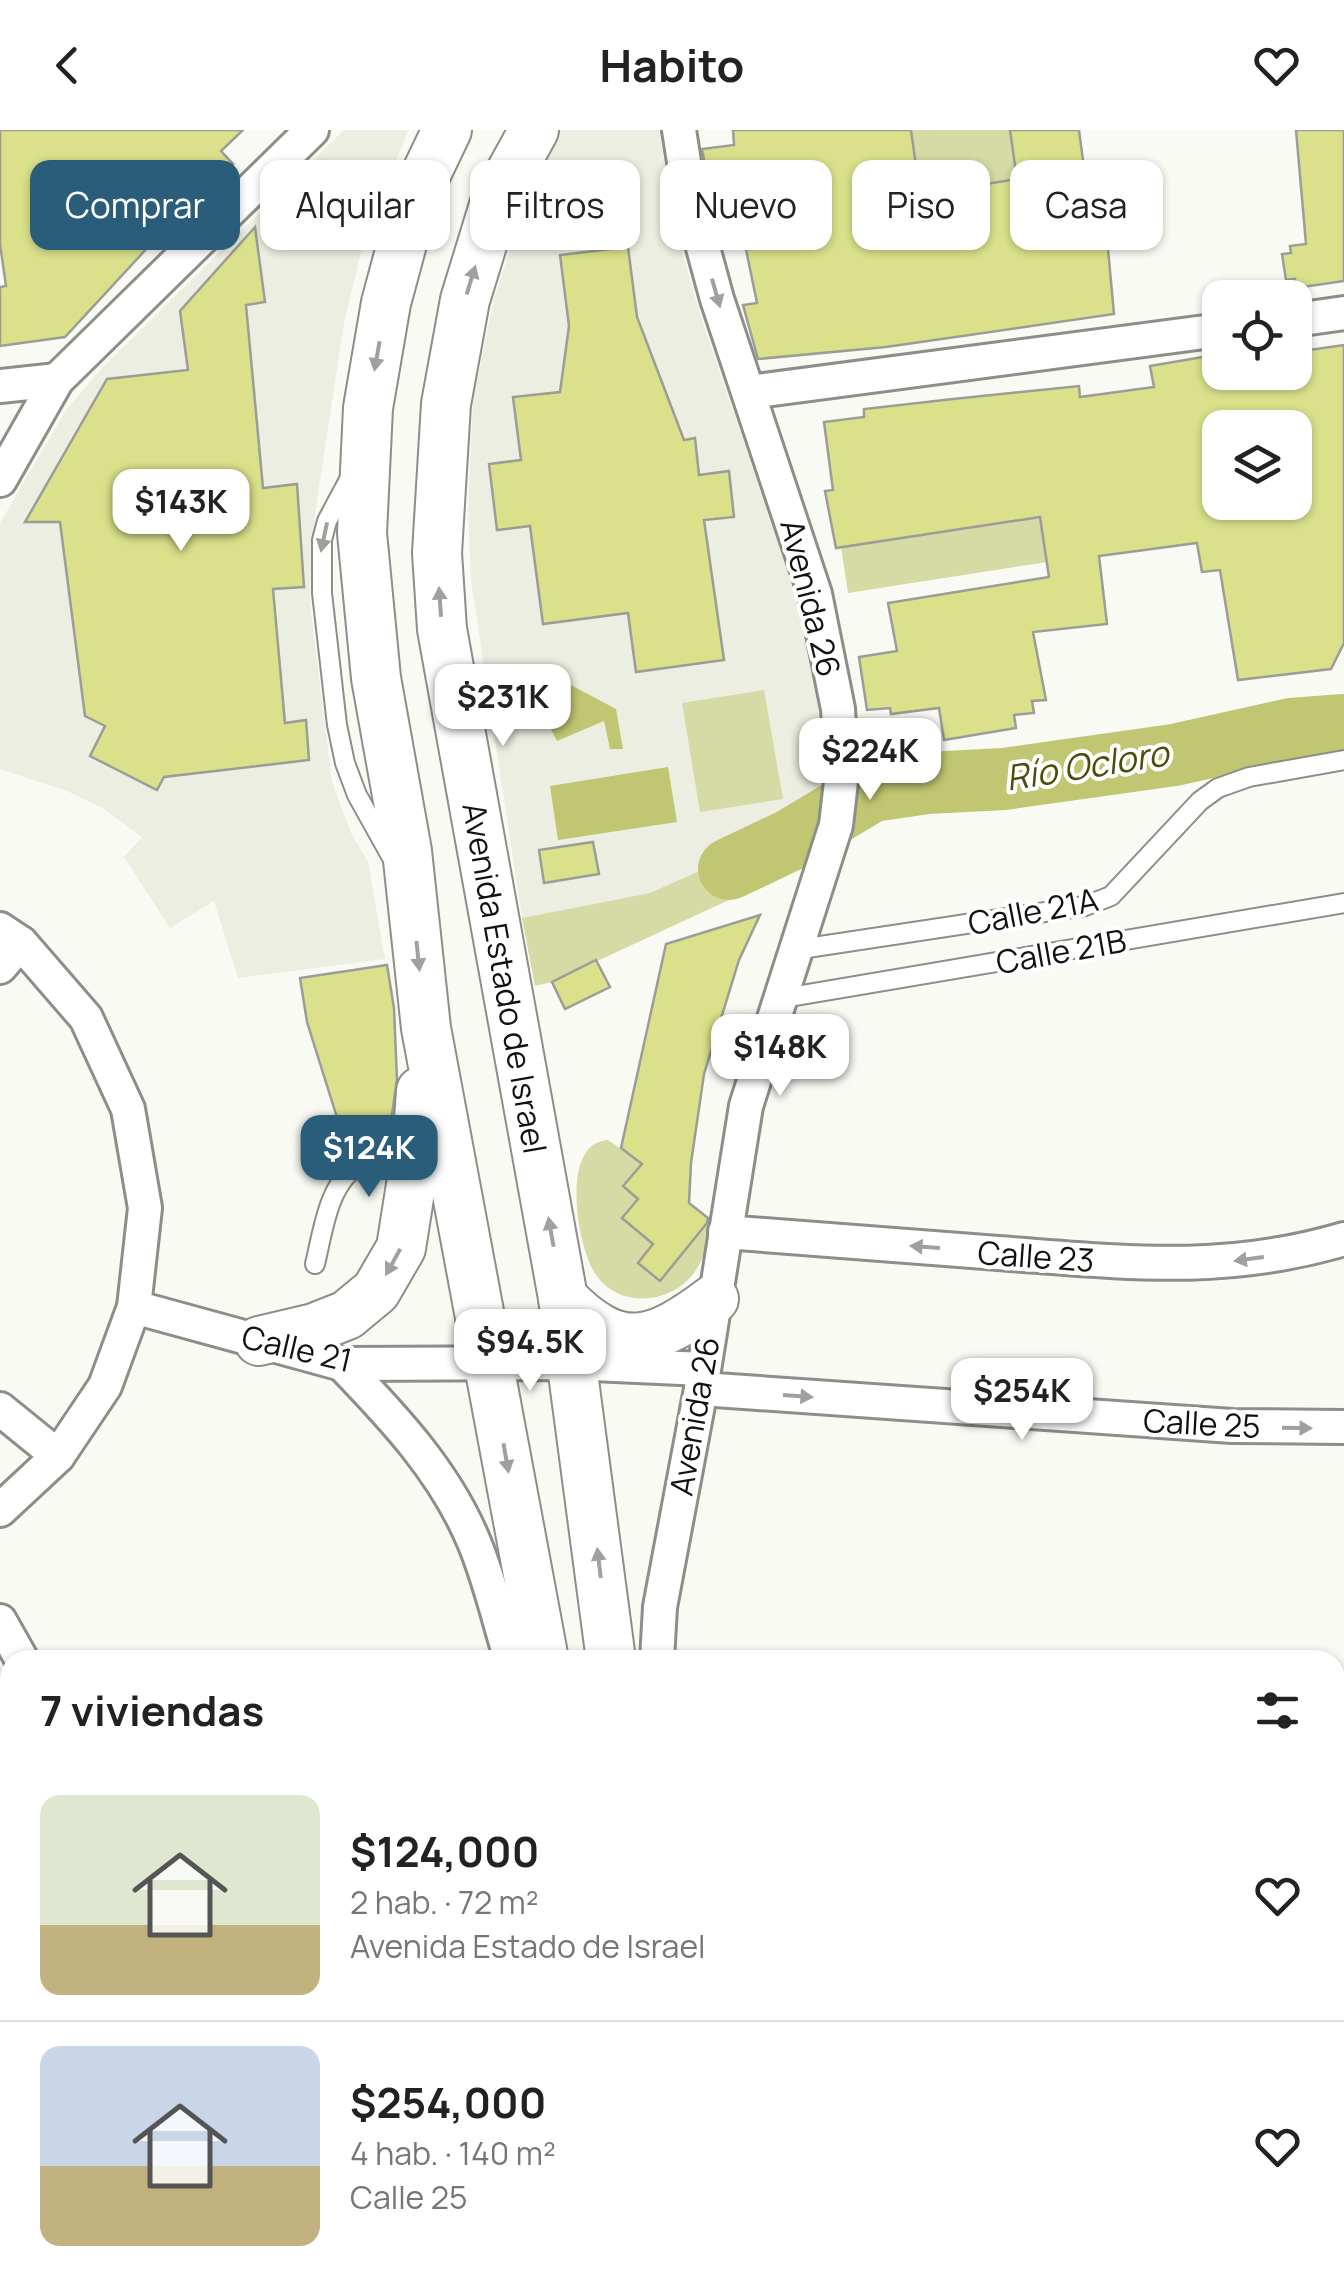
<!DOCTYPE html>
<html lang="es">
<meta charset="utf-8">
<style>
body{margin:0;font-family:Manrope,sans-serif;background:#f2f2f2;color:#222;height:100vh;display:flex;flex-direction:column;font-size:38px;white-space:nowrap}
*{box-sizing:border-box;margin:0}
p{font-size:32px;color:#767676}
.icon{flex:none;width:55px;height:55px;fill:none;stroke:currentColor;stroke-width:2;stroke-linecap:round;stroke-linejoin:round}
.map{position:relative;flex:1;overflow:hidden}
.panel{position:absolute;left:0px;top:1520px;width:1345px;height:640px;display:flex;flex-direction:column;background:#fff;border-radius:30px 30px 0 0;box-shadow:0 2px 8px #0004}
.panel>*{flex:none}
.hud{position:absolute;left:30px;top:30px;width:1285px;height:90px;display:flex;gap:20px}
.buttons{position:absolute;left:1202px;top:150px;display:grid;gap:20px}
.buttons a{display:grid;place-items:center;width:110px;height:110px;border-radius:20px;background:#fff;box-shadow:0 2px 8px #0004;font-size:50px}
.price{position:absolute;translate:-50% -85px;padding:0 22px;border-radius:20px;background:#fff;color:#222;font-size:32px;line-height:65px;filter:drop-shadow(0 2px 5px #0008)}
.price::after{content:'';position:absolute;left:50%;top:60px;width:30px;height:22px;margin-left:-15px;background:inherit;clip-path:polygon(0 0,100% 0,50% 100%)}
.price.current{background:#2a5d7a;color:#fff}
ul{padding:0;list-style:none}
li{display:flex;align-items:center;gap:30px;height:250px;padding:0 40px}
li+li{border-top:2px solid #e0e0e0}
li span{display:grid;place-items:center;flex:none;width:280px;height:200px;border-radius:20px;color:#555}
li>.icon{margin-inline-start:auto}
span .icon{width:120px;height:120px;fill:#fffc;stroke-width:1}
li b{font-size:42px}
h2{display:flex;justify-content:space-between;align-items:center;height:120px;padding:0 40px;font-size:42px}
.chip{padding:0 35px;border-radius:20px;background:#fff;box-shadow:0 2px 8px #0004;font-size:35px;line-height:90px}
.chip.current{background:#2a5d7a;color:#fff}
header{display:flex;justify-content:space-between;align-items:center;height:130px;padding:0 40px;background:#fff;font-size:45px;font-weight:700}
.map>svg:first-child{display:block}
.built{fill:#eceee1}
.green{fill:#d6daa5}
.water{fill:#c0c671}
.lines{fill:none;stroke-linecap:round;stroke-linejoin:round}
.river{stroke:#c0c671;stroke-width:62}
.building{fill:#dae18a;stroke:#9c9d97;stroke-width:2.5;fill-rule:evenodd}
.lane-casing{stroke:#8d8e88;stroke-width:22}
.street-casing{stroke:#8d8e88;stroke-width:38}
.secondary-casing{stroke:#8d8e88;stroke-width:52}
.lane{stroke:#fff;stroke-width:18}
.street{stroke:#fff;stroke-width:32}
.secondary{stroke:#fff;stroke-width:48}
.oneway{fill:#a0a09f}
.labels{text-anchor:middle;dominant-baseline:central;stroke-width:8;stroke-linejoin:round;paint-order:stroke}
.street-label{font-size:32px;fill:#11110f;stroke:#fff}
.water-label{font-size:35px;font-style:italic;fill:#4b4d0b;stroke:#fff}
</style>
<header><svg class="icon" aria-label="back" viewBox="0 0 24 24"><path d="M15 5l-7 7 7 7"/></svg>Habito<svg class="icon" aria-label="heart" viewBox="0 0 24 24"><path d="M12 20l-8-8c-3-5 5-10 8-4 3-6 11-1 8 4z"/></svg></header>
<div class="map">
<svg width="1344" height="2160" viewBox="0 0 1344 2160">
<rect width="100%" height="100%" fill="#f9faf4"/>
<g class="built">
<path d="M 344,0 L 409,0 L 367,97 L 344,193 L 316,377 L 311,431 L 310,474 L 332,652 L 351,703 L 368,732 L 385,829 L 238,848 L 214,771 L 170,798 L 124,727 L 142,707 L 102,678 L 67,661 L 0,639 L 0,393 L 66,280 L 100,240 Z"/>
<path d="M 560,0 L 659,0 L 674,92 L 699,181 L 803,486 L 818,558 L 820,629 L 818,678 L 762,713 L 650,763 L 522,788 L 471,450 L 468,379 L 473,271 L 494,168 L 532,54 Z"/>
</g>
<g class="green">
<path d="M 911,0 L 1010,0 L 1013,15 L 1080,5 L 1084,38 L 894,70 Z"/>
<path d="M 1040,387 L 1047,432 L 848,463 L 841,417 Z"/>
<path d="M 764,560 L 783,669 L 700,682 L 682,573 Z"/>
<path d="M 818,678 L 812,704 L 785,744 L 552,852 L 535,856 L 522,788 L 650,763 L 762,713 Z"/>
<path d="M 608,1010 L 642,1034 L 624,1056 L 638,1069 L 622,1088 L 653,1114 L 639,1133 L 659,1150 L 710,1090 C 707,1104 706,1123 699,1135 C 679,1173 622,1182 596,1145 C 577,1118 559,1012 608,1010 Z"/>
</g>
<g class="water">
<path d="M 567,553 L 616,579 L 623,619 L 610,619 L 604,591 L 557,611 L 535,569 Z"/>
<path d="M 668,637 L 677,692 L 558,710 L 550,656 Z"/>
</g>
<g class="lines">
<path class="river" d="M 729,739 L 790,710 L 872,661 L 927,653 L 1004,649 L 1174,625 L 1291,599 L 1344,595"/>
</g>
<g class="building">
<path d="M 0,0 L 243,0 L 221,21 L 233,34 L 187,75 L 65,207 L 0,216 L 0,157 L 6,156 L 0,114 Z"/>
<path d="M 733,0 L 911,0 L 920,65 L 1017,49 L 1010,0 L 1079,0 L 1084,38 L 1114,36 L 1121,117 L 1108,119 L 1114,184 L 886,217 L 758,229 L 743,175 L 757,173 L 741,95 L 718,98 L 702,19 L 734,15 Z"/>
<path d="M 1296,0 L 1344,0 L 1344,151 L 1295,158 L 1295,149 L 1286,150 L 1282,124 L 1291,123 L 1290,116 L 1306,114 Z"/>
<path d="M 255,97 L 265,172 L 246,175 L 263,358 L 297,354 L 304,457 L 273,459 L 285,593 L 306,590 L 309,630 L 164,647 L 157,660 L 90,626 L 105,596 L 85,586 L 60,392 L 25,392 L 107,249 L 188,240 L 180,181 Z"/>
<path d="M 628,117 L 637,187 L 684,310 L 695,308 L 699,345 L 729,341 L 734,387 L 704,390 L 724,530 L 636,542 L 628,483 L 543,494 L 530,396 L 497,400 L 489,334 L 521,330 L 513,267 L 560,262 L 569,196 L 560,125 Z"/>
<path d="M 1344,215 L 1344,513 L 1331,539 L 1238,550 L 1220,440 L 1202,442 L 1197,413 L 1099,426 L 1107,494 L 1033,502 L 1046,570 L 1032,571 L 1034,583 L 1014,585 L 1016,598 L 944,610 L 939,578 L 891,584 L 890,578 L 867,580 L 859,527 L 897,521 L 888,473 L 1049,447 L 1040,387 L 836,418 L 825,361 L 833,360 L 824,292 L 864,287 L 864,279 L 953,269 L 1079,256 L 1080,267 L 1154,257 L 1150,236 L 1220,224 L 1220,242 L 1295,242 L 1295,222 ZM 1220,298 L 1295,298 L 1295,372 L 1220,372 Z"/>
<path d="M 593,712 L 599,744 L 544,753 L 539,720 Z"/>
<path d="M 760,785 L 739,830 L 704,944 L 691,1033 L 689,1073 L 708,1088 L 707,1093 L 660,1151 L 638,1133 L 653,1114 L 622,1088 L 638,1069 L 623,1056 L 642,1034 L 621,1018 L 666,814 Z"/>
<path d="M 596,830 L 610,857 L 565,879 L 552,852 Z"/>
<path d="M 387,835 L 394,878 L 397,949 L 391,992 L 340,997 L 307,892 L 300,848 Z"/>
</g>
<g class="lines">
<defs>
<g id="lane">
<path d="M 351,346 L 327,391 L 322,410 L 322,463 L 337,595 L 345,633 L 357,665 L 391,726"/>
<path d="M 794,820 L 1085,776 L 1111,766 L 1200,671 L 1218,658 L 1249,647 L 1344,630"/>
<path d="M 778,869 L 1344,773"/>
<path d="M 315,1134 C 323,1102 328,1051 361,1034 C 377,1026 397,1023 415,1018"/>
</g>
<g id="street">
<path d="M 1295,190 L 1344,183"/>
<path d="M 0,256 L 57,250"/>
<path d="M 749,262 L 1220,200"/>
<path d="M 0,350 L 57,250 L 312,0"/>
<path d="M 0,799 L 21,813 L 86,888 L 128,979 L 145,1078 L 134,1177 L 105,1256 L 58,1326 L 0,1380"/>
<path d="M 0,837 L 21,813"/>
<path d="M 725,1102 C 816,1109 907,1116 998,1123 C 1122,1132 1222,1145 1344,1109"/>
<path d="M 134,1177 L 342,1234 L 571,1233 L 703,1239"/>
<path d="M 342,1234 C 394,1288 445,1342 474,1412 C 490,1450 499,1491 511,1530"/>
<path d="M 701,1259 L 1232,1296 L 1344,1297"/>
<path d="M 0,1279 L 58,1326"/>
<path d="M 0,1491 L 22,1530"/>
<path d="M 657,1530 L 660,1477 L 701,1259 L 746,976 L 836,695 L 842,643 L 838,579 L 815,464 L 717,169 L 690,70 L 679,0"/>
<path d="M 0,1633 L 10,1632"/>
<path d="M 1335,1749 L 1344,1746"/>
<path d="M 0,2015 L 10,2016"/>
<path d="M 741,2150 L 745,2160"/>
<path d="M 864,2150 L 868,2160"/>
<path d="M 1318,2150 L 1320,2160"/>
<path d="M 316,2160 L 316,2150"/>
</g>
<g id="secondary">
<path d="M 447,0 L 414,69 L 386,173 L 368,278 L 362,403 L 376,548 L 407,721 L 426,898 L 544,1530"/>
<path d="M 534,0 L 496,69 L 465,170 L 446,274 L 437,423 L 442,499 L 563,1168 L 611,1530"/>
<path d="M 563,1168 C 620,1227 654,1214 714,1169"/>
<path d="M 259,1211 L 314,1198 L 347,1185 L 376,1161 L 401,1118 L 417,1017 L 421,961"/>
<path d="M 777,2150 L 781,2160"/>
<path d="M 829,2150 L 833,2160"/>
</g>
</defs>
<use href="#lane" class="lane-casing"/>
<use href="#street" class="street-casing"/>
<use href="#secondary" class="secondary-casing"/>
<use href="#lane" class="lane"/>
<use href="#street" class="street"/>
<use href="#secondary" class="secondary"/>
</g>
<defs><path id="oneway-solid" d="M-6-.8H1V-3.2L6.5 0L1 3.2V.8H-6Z" transform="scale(2.5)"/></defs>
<g class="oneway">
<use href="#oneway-solid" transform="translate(471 150) rotate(-73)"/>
<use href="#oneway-solid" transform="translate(716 163) rotate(74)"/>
<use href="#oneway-solid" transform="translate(377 226) rotate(100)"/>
<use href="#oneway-solid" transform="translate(324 407) rotate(102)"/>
<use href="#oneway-solid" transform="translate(440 472) rotate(-94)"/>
<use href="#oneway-solid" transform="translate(418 826) rotate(84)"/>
<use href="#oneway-solid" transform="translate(551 1102) rotate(-100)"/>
<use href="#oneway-solid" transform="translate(925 1117) rotate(-176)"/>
<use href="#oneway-solid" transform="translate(1249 1129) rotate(172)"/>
<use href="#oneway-solid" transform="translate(393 1132) rotate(119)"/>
<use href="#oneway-solid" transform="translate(798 1266) rotate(4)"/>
<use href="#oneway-solid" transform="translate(1297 1298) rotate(1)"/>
<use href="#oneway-solid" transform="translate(506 1328) rotate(80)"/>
<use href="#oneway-solid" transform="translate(599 1433) rotate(-97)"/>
</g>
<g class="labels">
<g class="street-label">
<text transform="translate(811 468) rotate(76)">Avenida 26</text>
<text transform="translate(1033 781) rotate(-11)">Calle 21A</text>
<text transform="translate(1061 821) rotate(-10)">Calle 21B</text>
<text transform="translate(505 848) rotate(80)">Avenida Estado de Israel</text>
<text transform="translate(1036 1126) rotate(4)">Calle 23</text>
<text transform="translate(297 1218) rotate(13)">Calle 21</text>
<text transform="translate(694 1286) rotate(-80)">Avenida 26</text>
<text transform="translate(1202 1293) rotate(3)">Calle 25</text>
</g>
<g class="water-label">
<text transform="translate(1087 635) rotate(-9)">Río Ocloro</text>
</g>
</g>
</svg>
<div class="buttons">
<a><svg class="icon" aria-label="locate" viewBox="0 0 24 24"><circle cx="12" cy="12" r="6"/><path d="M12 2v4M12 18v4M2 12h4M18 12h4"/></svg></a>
<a><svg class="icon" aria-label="layers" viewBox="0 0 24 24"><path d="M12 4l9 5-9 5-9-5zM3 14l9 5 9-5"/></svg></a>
</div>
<b class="price" style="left:181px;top:424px">$143K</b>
<b class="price" style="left:503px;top:619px">$231K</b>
<b class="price" style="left:870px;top:673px">$224K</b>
<b class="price" style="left:780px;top:969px">$148K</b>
<b class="price current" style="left:369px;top:1070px">$124K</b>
<b class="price" style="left:530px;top:1264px">$94.5K</b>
<b class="price" style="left:1022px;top:1313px">$254K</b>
<div class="hud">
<a class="chip current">Comprar</a>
<a class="chip">Alquilar</a>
<a class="chip">Filtros</a>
<a class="chip">Nuevo</a>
<a class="chip">Piso</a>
<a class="chip">Casa</a>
</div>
<section class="panel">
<h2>7 viviendas<svg class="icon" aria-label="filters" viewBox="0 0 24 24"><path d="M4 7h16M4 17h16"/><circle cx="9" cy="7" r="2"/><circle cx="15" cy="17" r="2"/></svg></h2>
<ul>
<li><span style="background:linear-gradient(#dfe7d0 65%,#c2b280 0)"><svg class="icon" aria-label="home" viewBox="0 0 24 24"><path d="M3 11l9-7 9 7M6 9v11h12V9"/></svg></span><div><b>$124,000</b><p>2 hab. · 72 m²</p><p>Avenida Estado de Israel</p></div><svg class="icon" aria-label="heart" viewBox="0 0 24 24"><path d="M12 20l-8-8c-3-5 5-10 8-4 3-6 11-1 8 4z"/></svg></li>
<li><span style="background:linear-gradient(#c9d6e8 60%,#c2b280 0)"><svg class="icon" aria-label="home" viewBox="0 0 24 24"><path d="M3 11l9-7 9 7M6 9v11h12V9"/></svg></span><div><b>$254,000</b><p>4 hab. · 140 m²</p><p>Calle 25</p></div><svg class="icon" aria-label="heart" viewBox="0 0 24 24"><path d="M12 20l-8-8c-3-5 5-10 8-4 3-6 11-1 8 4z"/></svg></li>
</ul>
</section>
</div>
